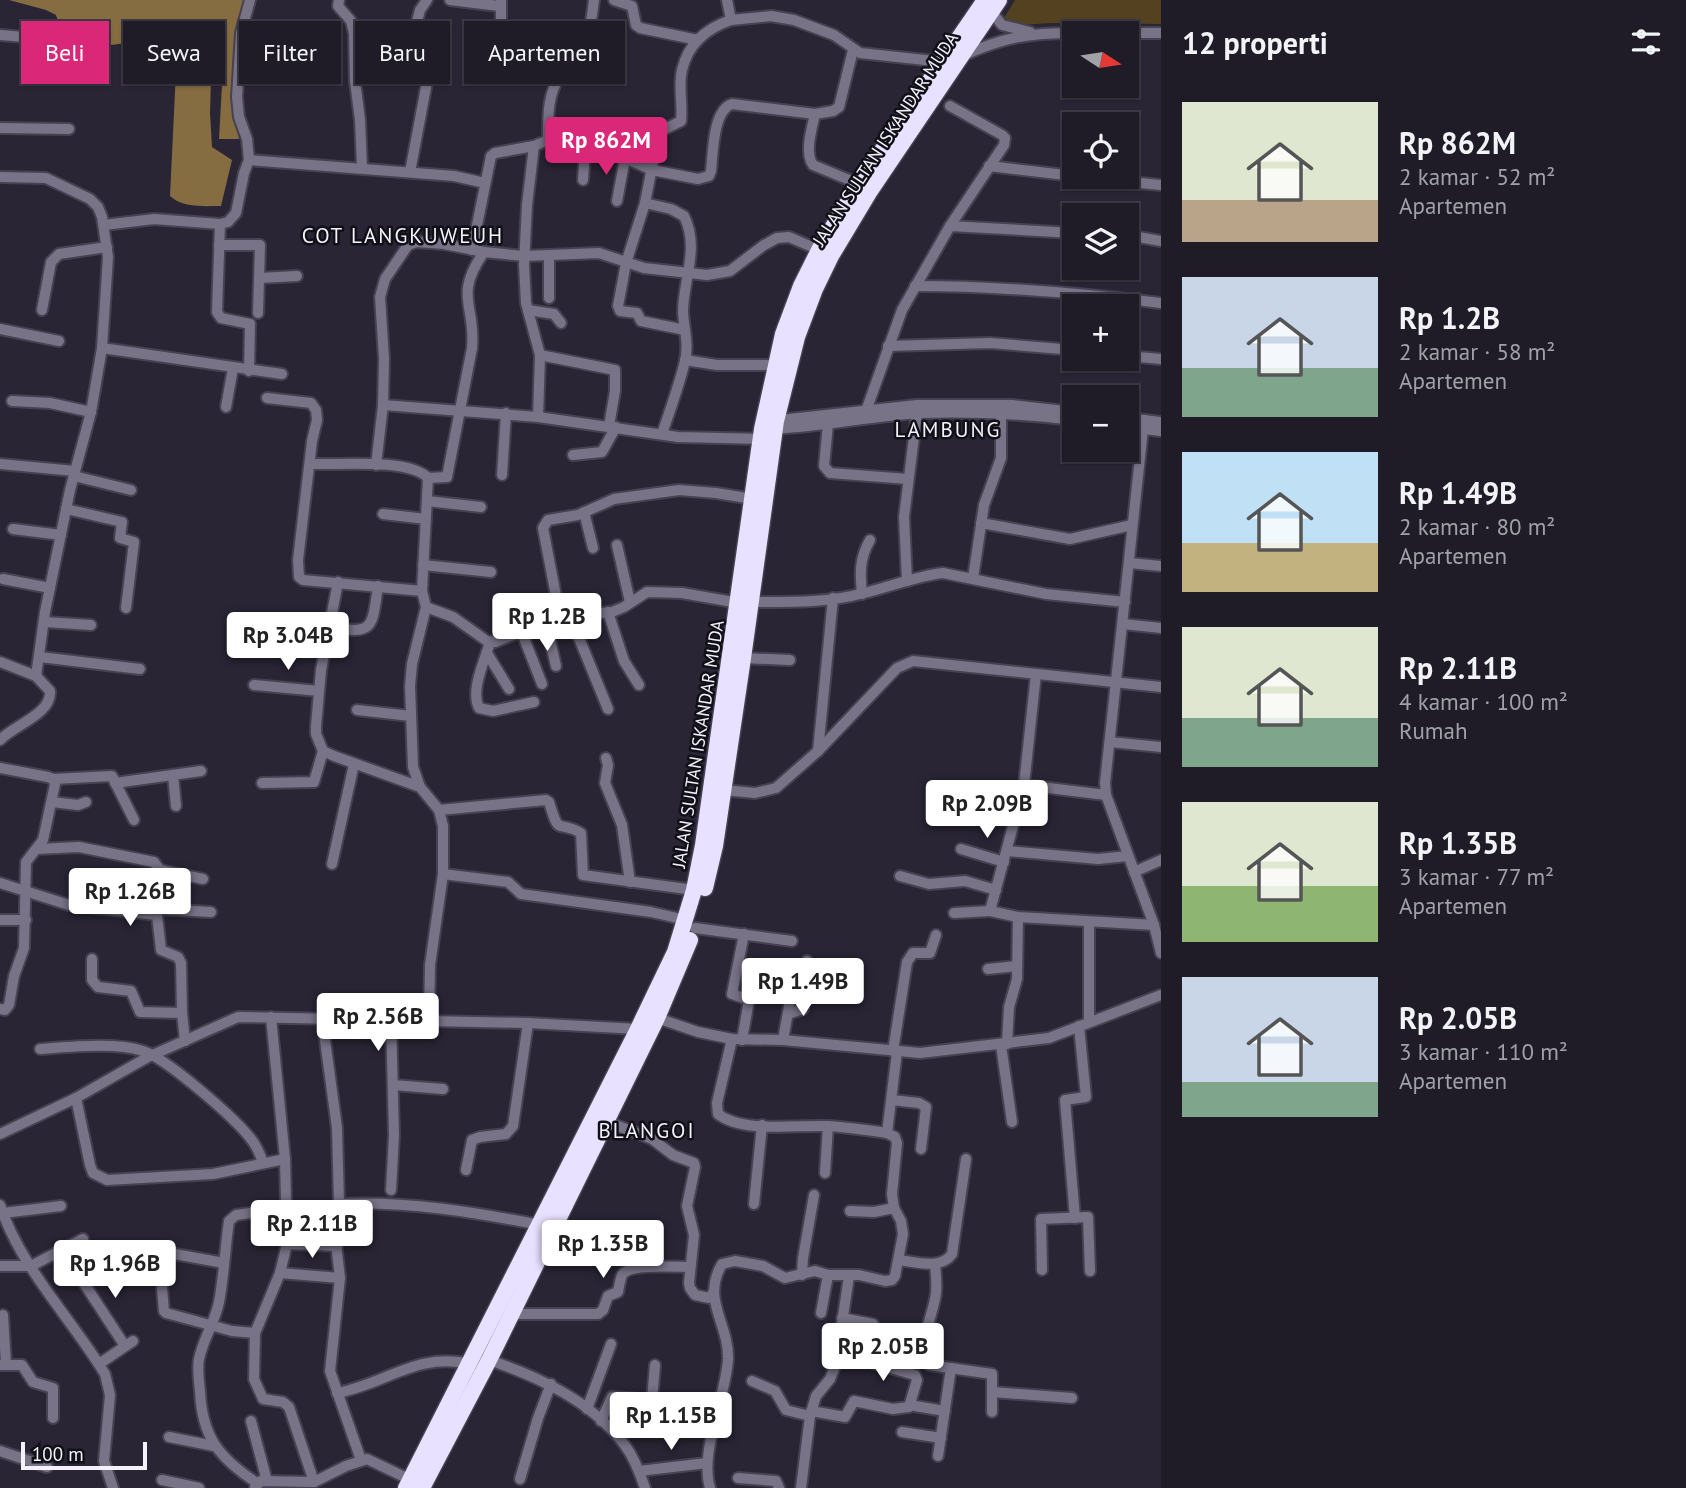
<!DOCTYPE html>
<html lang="id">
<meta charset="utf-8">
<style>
body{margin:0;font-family:"PT Sans",sans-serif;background:#2c2934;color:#f1f3f6;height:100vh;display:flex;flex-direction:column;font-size:26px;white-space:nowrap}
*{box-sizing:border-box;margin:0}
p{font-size:23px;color:#a1a1a8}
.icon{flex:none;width:38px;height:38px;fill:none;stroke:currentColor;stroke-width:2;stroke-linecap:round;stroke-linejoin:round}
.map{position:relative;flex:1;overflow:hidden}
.drawer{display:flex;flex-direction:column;background:#1f1c28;width:525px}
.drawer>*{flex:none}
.guide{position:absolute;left:21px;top:21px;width:665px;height:63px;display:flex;gap:14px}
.needle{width:46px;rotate:102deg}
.tools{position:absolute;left:1062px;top:21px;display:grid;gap:14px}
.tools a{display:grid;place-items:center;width:77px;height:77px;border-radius:0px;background:#1f1c28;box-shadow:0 2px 5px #0004,0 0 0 2px #3c3a45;font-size:35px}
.scale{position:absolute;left:21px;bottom:18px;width:126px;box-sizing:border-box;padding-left:7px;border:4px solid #f4f1fc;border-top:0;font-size:19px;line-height:24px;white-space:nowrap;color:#f4f1fc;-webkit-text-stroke:5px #111017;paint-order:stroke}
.price{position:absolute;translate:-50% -60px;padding:0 16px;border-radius:7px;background:#fff;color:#222;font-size:23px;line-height:46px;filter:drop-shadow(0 2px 4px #0008)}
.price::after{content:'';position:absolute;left:50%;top:42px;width:21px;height:16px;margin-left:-10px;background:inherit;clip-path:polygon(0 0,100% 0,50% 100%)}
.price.on{background:#db2777;color:#fff}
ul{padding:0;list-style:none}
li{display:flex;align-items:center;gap:21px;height:175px;padding:0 21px}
li span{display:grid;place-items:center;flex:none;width:196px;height:140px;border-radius:0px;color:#555}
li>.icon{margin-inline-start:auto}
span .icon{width:84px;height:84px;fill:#fffc;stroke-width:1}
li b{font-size:30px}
h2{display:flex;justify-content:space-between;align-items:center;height:84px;padding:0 21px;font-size:30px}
.tag{padding:0 24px;border-radius:0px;background:#1f1c28;box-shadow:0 2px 5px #0004,0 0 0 2px #3c3a45;font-size:24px;line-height:63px}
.tag.on{background:#db2777;color:#fff}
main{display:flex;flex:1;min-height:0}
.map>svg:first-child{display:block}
.green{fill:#544120}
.water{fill:#866c41}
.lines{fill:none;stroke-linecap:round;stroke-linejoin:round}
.minor-casing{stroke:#454251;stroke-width:14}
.highway-casing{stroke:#454251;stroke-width:19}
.minor{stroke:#787387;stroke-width:10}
.highway{stroke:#e8e1ff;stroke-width:16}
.labels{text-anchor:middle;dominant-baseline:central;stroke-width:5;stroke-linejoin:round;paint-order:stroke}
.street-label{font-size:18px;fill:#f4f1fc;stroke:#111017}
.quarter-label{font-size:21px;letter-spacing:2px;fill:#f4f1fc;stroke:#111017}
</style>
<main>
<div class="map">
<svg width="1161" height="1488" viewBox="0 0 1161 1488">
<rect width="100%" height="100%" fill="#292535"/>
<path class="green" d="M 1015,0 L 1161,0 L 1161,24 L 1051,23 L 1020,25 L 1004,18 Z"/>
<g class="water">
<path d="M 9,0 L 244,0 C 233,30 233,108 239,139 L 219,139 L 225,30 L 73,50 L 65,43 L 56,15 L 46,10 Z"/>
<path d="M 195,45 L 212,45 L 210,113 L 212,147 L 232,160 L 221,206 C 204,206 183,208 170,196 L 177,50 Z"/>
</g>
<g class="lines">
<defs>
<g id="minor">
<path d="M 339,0 L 338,6 L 351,21 L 354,33 L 355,81 L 360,120 L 362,167"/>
<path d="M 450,0 L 499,6"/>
<path d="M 501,0 L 501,29 L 511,45 L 512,68 L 518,72 L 560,76"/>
<path d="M 614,0 L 632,6 L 636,25 L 640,28 L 698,40"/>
<path d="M 727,0 L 731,20 L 771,16 L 794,20 L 834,35 L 860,53 L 944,62"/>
<path d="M 991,11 L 1002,25 L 1030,32"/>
<path d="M 1076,33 L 1161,33"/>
<path d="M 0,35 L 61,40"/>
<path d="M 853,50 L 839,107 L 833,111 L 815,114 C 812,128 804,153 813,165 L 859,184"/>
<path d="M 962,56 C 1004,37 1029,33 1074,33"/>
<path d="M 488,57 L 511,60"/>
<path d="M 493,76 L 505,76 L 514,70"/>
<path d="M 0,128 L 69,129"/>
<path d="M 548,140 C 548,119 547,93 561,75 C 569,64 579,57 585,44 C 591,31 592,14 594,0"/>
<path d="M 583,142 L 585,149 L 583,180"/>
<path d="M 534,146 L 527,205 L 524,265 L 526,303 L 540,355 L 538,417"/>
<path d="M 249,160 L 454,176 L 485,183"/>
<path d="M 989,166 L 1074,176"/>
<path d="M 410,172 L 430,66 L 415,29 L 420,10 L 427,0"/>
<path d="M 0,177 L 46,178 L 90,199 L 98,207 L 102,217 L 108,257 L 102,348 L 91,412 L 70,490 L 45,612 L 36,676 L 0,662"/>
<path d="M 1080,177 L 1161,185"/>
<path d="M 617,201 L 625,158"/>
<path d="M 645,203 L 671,209 L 684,216 C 700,248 683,280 683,312 C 684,329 689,344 685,361 C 679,386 670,410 662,434"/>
<path d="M 220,224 L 217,312 L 221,318 L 250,324 L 249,371"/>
<path d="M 104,225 L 154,219 L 220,224 L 228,222 L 236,213 L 244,173 L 249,160 L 247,139 L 239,117 L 237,97 L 241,33 L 250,0"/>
<path d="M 950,226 L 1074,233"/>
<path d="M 1127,235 L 1161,241"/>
<path d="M 219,245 L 260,245 L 258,313"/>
<path d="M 472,250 L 491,156 L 495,153 L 534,146 L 548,140 L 583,142 L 610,148 L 625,158 L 652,170 L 698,179 L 709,176 L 711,171 C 713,153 713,110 732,104 L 815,114"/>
<path d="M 549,255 L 549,298"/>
<path d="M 259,278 L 297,276"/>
<path d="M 915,286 C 998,286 1079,293 1161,303"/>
<path d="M 42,310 L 51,262 L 59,254 L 107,247"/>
<path d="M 528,310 L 554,314 L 561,323"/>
<path d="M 0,329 L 59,341"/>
<path d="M 685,330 L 641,321 L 637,313 L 620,311 L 618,306 L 626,263 L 645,203 L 658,136 L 661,131 L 681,121 C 683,104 678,86 682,70 C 688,44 707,28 731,20"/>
<path d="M 888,346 L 990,343 L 1074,350"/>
<path d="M 102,348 L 282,374"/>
<path d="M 540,355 L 615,370 L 615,391 L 609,426"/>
<path d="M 1127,356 L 1161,359"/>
<path d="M 685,360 L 717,365 L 775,365"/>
<path d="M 267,398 L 311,403 L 316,410 L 317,420 L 312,441 L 298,560 L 299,577 L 303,580 L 422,591"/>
<path d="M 12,401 L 50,403 L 91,412"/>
<path d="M 383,405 L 538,417 L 678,437 L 767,439"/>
<path d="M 226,407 L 233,368"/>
<path d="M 866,411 L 902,310 L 950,226 L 1004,145 L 1005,138 L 1002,135 L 950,106"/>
<path d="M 1127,418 L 1161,422"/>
<path d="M 1144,420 L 1105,783 L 1106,795 L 1154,925 L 1161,953"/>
<path d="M 771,421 L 917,405 L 1012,405 L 1074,412"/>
<path d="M 828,424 L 824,466 L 830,473 L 908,479"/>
<path d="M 1127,427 L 1161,431"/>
<path d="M 771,429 C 821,427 870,416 920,413 C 972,411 1023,414 1074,420"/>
<path d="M 573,455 L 602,452 L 616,427"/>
<path d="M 0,464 L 75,471"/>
<path d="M 310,464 C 338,465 409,458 428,478 L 422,591 L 426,607 L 412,664 L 410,686 L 413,767 L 420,787"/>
<path d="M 376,465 L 383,405 L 384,359 L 380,297 L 385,279 L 408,245 L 416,242 L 444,244 L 484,252 L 524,256 L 599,253 L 644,268 L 707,275 L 730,271 L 764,245 L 777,238 L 789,237 L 819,250"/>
<path d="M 502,475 L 506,413"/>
<path d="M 74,476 L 131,490"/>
<path d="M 428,478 L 447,477 L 472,348 C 476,304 453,297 484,252"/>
<path d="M 427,501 L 481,507"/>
<path d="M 66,509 L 122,522 L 120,538 L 134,542 L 126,608"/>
<path d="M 584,512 L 593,548"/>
<path d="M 383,514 L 426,519"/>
<path d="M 981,523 L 1070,539 L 1132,525"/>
<path d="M 13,529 L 61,535"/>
<path d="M 617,545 L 630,602"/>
<path d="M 1129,563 L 1161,566"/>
<path d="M 423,565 L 491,572"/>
<path d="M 973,578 L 984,505 L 1001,458 L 1001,412"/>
<path d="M 3,579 L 50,588"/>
<path d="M 907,581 L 904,517 L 917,413"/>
<path d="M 338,582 L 321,670 L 316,726 L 316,734 L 323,751 L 334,756 L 420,787 L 439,810 L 443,826 L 443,874 L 430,965 L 429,1020"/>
<path d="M 862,594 C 860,574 859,559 870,540"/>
<path d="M 751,602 C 788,602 828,603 864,593 C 890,587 916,576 943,573 L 1046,594 L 1125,602"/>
<path d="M 426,607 L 453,617 L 487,641 L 495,642 L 560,617 L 612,612 L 624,607 L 647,592 L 682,593 L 739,603"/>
<path d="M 608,612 L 624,661 L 639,685"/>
<path d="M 570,616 L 608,709"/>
<path d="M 560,617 L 543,528 L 548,520 L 578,515 L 614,499 L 679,490 L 716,493 L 753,499"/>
<path d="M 45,622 L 91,625"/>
<path d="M 546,623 L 556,666"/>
<path d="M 1123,624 L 1161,628"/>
<path d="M 330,627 C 374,635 372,628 378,586"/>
<path d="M 522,633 L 542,684"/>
<path d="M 490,642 C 485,660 470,690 479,708 L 493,711 L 534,702"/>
<path d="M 487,653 L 509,689"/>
<path d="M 40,657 L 140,669"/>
<path d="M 743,658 L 790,660"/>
<path d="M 1036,674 L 1024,785 L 990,911 L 1018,917 L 1154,925"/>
<path d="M 254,685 L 319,691"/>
<path d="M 357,710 L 411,716"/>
<path d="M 0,740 C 14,725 52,714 50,691 L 36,676"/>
<path d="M 1110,742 L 1161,747"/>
<path d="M 818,751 L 833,598"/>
<path d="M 606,758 L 608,765 L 605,783 L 622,825 L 630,882"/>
<path d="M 0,768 L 48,777 L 53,779 L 55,784 L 43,840 L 26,862 L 24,948 L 14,976 L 9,1005 L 5,1010 L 0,1009"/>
<path d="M 173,775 L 176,806"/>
<path d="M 53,779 L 112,776 L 134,820"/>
<path d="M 115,783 L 201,771"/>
<path d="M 262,783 L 314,782 L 323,751"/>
<path d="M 1024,785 L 1106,795"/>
<path d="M 723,790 L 755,793 L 776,788 L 818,751 L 897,668 L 913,661 L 1161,687"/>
<path d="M 52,802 L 78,805 L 86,802"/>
<path d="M 439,810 L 546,800 L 549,802 C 560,838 556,819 581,833 L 583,875 L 694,890"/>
<path d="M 37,849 L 79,847 L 154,862 L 160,870 L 157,915"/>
<path d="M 961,849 L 1004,862"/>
<path d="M 1007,851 L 1098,859 L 1128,856"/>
<path d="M 332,864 L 354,764"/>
<path d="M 160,870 L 203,879"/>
<path d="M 1134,872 L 1161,860"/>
<path d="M 443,874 L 508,882 L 521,894 L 651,912 L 686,920"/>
<path d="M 900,876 L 929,884 L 965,881 L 996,890"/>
<path d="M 0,883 L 69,905 L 157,915 L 161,950 L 178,957 L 181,963 L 182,1013 L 185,1041"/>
<path d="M 157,909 L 211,912"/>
<path d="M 954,913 L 990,911"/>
<path d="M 0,920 L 26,920"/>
<path d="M 695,928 L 792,941"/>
<path d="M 92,959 L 92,980 L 98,987 L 131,991 L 140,1012 L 182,1013"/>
<path d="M 988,969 L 1017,966"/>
<path d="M 788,1014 L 803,1009 L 807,961"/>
<path d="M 271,1017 L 285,1159 L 287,1244 L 280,1273 L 255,1333 L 254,1379 L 263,1399 L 283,1402 L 289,1407 L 314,1482"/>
<path d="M 322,1018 L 337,1128 L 339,1204 L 334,1210 L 333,1218 L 340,1278 L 330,1371 L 361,1460"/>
<path d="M 657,1018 L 698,1032 L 732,1039 L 783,1040 L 920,1053 L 1049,1038 L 1161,995"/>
<path d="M 1089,1022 L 1089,922"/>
<path d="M 732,1039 L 717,1103 L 718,1114 C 742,1133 796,1125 826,1126 C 847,1127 867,1130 887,1133"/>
<path d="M 742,1040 L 749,1000 L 732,994 L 744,934"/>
<path d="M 783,1040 L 792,990"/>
<path d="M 1007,1044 L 1009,1007 L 1017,979 L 1018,917"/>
<path d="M 1001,1045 L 1012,1122"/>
<path d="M 40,1049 C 69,1047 116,1042 143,1051 C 166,1058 235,1118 251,1139 C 257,1146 260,1154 263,1163"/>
<path d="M 893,1051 L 907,962 L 913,953 L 930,953 L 936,935"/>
<path d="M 393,1085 L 443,1089"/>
<path d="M 76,1098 L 90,1165 L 93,1173 L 107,1180 L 213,1174 L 285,1159"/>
<path d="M 892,1100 L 919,1103 L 926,1107 L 921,1149"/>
<path d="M 605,1121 L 652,1139 L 673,1155 L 694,1163 L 695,1167 L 687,1206 L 694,1235 L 689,1283 L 690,1288 L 695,1295 L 709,1298 L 713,1293"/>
<path d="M 0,1134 L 76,1098 L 148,1057 L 238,1017 L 528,1023 L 638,1029"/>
<path d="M 466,1170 L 472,1140 L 480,1137 L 506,1134 L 513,1126 L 528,1023"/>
<path d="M 825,1173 L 828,1126"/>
<path d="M 391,1190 L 394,1135 L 391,1020"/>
<path d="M 339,1204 C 407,1201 474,1212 540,1225"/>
<path d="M 754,1204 L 762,1125"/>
<path d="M 0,1205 C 21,1268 71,1318 105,1374 L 110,1395 L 104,1461 L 113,1488"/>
<path d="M 850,1211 L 874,1212 L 894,1208"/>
<path d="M 3,1213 L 61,1206"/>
<path d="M 1075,1218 L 1065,1100 L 1086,1097 L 1079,1026"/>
<path d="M 287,1244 L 337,1246"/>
<path d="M 169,1253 L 224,1263"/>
<path d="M 899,1260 C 916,1262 941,1270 952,1254 L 966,1159"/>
<path d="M 935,1264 C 936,1274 937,1284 936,1293 C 934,1313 915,1351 929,1365 L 992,1374 L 992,1412"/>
<path d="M 0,1266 L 31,1266 L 83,1239"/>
<path d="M 1042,1270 L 1041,1219 L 1088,1217 L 1090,1271"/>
<path d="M 76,1271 L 125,1346"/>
<path d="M 280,1273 L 340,1278"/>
<path d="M 802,1275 L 803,1258 L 814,1195"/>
<path d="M 162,1288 L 164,1311 L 166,1313 L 232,1331 L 255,1333"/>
<path d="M 821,1313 L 828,1275"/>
<path d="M 512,1314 L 598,1314 L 603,1310 L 608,1296 L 618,1292 C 619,1287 620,1280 622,1275 C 629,1263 677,1267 690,1267"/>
<path d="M 3,1315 L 6,1364"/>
<path d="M 842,1318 L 873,1324"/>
<path d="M 888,1340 L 923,1347"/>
<path d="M 489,1360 C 539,1377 591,1401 624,1444 C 634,1457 640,1473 645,1488"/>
<path d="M 99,1364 L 133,1341"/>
<path d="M 0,1365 L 22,1365 L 33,1382 L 53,1388 L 53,1418"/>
<path d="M 752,1381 L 775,1391 L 786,1410 L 810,1416"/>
<path d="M 992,1392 L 1072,1398"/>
<path d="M 337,1393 C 388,1383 416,1352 471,1364"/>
<path d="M 652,1400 L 655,1365"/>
<path d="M 915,1406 L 945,1411"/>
<path d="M 587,1409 L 611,1344"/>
<path d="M 811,1411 L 845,1417 L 854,1401 L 893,1409 L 909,1407 L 917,1380 L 915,1375 L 873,1363 L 871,1345 L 840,1339"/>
<path d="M 251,1421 L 267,1481"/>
<path d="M 601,1421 L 612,1397 L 665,1401"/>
<path d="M 902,1432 L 941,1438"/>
<path d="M 169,1437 L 214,1446"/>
<path d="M 0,1451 L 47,1467"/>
<path d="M 938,1456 L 951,1368"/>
<path d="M 639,1471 L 707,1463"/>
<path d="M 738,1478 L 776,1481 L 779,1488"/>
<path d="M 520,1479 L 538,1418 L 551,1384"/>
<path d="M 162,1480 L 199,1488"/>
<path d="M 257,1483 C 219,1458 202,1437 200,1391 C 199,1381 197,1369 199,1359 C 203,1339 215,1322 219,1302 C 224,1276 225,1248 229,1221 L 236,1215 L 286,1208"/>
<path d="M 255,1487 L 261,1481 L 314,1482 L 346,1466 L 367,1459 L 411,1480"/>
<path d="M 710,1488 C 699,1452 726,1397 728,1359 C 729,1323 701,1300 722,1264 L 735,1261 L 763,1266 L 785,1278 L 815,1271 L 828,1275 L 859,1275 L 885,1281 L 892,1280 L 895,1276 L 903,1234 L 901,1221 L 894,1208 L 892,1194 L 897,1143 L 895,1137 L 887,1133 L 897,1052"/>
<path d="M 801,1488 L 810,1416 L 816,1396 L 830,1379 L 836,1364 L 849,1276"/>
</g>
<g id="highway">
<path d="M 705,888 L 715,846 L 743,658 L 776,421 L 797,337 L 815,289 L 831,256 L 870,191 L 999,0"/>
<path d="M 406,1488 L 638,1029 L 675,952 L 694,890 L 703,845 L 762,429 L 783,334 L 801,286 L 819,250 L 859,184 L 985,0"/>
<path d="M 422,1488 L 489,1360 L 657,1018 L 690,940"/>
</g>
</defs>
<use href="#minor" class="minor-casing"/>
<use href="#highway" class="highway-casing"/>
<use href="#minor" class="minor"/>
<use href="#highway" class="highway"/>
</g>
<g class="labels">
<g class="street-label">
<text transform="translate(885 139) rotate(-57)">JALAN SULTAN ISKANDAR MUDA</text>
<text transform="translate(698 744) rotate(-81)">JALAN SULTAN ISKANDAR MUDA</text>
</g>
<g class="quarter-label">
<text x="403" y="235">COT LANGKUWEUH</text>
<text x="948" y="429">LAMBUNG</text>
<text x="647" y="1130">BLANGOI</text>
</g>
</g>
</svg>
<div class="tools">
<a><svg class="needle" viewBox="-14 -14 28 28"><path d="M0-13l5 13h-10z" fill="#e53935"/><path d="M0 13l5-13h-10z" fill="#a1a1a8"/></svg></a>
<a><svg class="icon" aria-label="locate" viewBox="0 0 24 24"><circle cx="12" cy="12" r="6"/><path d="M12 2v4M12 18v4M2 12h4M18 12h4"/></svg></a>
<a><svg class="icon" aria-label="layers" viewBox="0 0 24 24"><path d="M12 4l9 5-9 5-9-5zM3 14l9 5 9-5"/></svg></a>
<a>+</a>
<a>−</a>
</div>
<div class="scale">100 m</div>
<b class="price on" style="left:606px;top:177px">Rp 862M</b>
<b class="price" style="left:547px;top:653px">Rp 1.2B</b>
<b class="price" style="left:288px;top:672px">Rp 3.04B</b>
<b class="price" style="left:987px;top:840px">Rp 2.09B</b>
<b class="price" style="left:130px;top:928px">Rp 1.26B</b>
<b class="price" style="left:803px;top:1018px">Rp 1.49B</b>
<b class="price" style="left:378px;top:1053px">Rp 2.56B</b>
<b class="price" style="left:312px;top:1260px">Rp 2.11B</b>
<b class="price" style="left:603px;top:1280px">Rp 1.35B</b>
<b class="price" style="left:115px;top:1300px">Rp 1.96B</b>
<b class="price" style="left:883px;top:1383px">Rp 2.05B</b>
<b class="price" style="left:671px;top:1452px">Rp 1.15B</b>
<div class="guide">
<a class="tag on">Beli</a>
<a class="tag">Sewa</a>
<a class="tag">Filter</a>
<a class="tag">Baru</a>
<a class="tag">Apartemen</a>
</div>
</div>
<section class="drawer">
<h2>12 properti<svg class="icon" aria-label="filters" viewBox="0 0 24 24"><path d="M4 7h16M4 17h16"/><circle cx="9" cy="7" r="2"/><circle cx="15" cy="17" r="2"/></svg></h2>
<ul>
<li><span style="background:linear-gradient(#dfe7d0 70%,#b9a48a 0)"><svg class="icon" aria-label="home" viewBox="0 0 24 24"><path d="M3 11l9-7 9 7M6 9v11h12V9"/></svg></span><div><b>Rp 862M</b><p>2 kamar · 52 m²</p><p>Apartemen</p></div></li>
<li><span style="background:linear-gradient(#c9d6e8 65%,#7fa58c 0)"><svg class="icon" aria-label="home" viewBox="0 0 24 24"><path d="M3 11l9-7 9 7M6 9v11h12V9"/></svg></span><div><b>Rp 1.2B</b><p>2 kamar · 58 m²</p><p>Apartemen</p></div></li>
<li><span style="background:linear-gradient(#bfe0f5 65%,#c2b280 0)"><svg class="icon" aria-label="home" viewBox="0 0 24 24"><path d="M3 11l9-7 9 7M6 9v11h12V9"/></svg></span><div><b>Rp 1.49B</b><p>2 kamar · 80 m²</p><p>Apartemen</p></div></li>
<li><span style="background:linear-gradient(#dfe7d0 65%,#7fa58c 0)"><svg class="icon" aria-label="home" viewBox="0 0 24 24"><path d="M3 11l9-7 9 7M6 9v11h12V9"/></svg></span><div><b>Rp 2.11B</b><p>4 kamar · 100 m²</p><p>Rumah</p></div></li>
<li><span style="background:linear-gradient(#dfe7d0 60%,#8fb573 0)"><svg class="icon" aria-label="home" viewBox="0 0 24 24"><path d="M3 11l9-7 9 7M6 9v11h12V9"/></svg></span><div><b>Rp 1.35B</b><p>3 kamar · 77 m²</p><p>Apartemen</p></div></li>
<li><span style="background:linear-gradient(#c9d6e8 75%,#7fa58c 0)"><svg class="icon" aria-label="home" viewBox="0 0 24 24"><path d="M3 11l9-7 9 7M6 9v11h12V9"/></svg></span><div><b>Rp 2.05B</b><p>3 kamar · 110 m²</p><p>Apartemen</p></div></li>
</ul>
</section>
</main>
